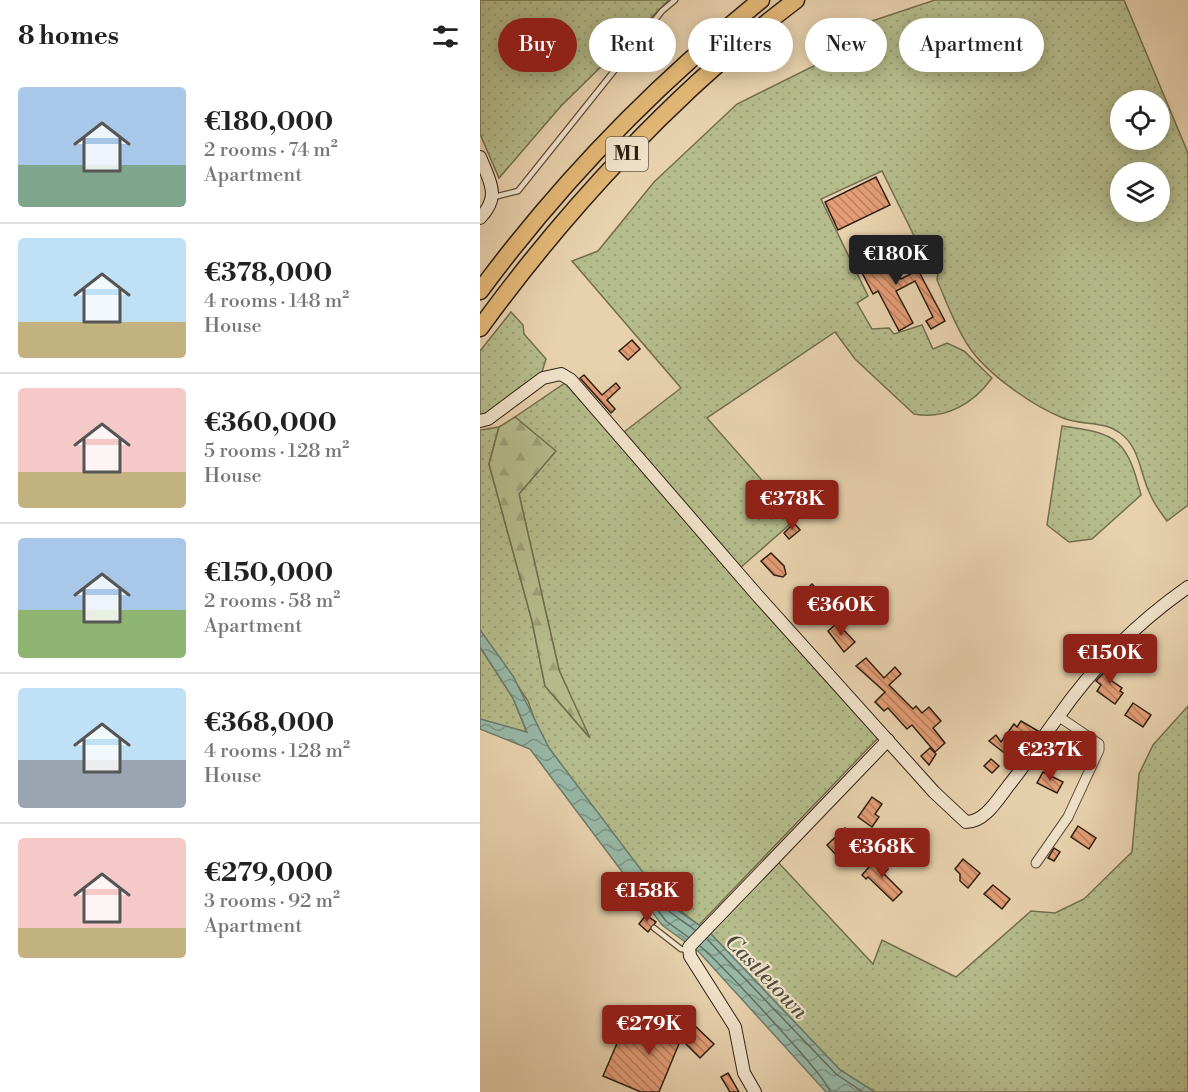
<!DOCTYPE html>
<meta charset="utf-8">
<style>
body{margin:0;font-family:"Libre Bodoni",serif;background:#f2f2f2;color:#222;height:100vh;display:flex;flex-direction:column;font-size:22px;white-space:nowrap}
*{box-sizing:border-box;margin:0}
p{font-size:20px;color:#767676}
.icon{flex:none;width:33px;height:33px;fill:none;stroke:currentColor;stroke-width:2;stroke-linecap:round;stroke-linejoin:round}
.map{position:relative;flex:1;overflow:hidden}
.sheet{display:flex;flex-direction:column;background:#fff;width:480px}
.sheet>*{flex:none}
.banner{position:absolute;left:18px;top:18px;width:570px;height:54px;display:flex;gap:12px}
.buttons{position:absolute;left:630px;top:90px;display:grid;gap:12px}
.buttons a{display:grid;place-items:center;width:60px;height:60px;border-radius:50%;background:#fff;box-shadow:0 3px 15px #0003;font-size:30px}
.price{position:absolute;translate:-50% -51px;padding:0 14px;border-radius:6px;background:#8f2418;color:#fff;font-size:20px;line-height:39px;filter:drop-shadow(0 2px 3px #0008)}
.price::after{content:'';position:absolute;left:50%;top:36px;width:18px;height:14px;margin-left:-9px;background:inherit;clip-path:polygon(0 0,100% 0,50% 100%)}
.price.current{background:#222;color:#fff}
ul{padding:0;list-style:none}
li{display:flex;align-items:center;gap:18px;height:150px;padding:0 18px}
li+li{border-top:2px solid #e0e0e0}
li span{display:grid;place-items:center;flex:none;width:168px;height:120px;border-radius:6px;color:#555}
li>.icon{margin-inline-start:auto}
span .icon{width:72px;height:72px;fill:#fffc;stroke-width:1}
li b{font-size:26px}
h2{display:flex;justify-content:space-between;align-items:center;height:72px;padding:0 18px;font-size:26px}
.chip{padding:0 21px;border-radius:27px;background:#fff;box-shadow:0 3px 15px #0003;font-size:21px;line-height:54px}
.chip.current{background:#8f2418;color:#fff}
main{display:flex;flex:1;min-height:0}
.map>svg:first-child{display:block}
.grass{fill:url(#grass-dots);stroke:#726e4e;stroke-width:1.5;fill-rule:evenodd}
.forest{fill:url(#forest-firs);stroke:#726e4e;stroke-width:1.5}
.water{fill:url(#water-waves);stroke:#6d7b6c;stroke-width:1.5}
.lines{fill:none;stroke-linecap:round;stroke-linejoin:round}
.shore{stroke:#626c5c;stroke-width:1.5}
.building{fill:url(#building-back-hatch);stroke:#2e1f11;stroke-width:1.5}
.lane-casing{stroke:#5c4c38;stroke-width:7}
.street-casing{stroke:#5c4c38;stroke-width:11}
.secondary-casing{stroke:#2e1f11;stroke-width:14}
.highway-casing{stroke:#2e1f11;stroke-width:19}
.lane{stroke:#f0e2ca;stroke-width:4.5}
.street{stroke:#f0e2ca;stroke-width:9}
.secondary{stroke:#f0e2ca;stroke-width:12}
.highway{stroke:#e4b977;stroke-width:16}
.labels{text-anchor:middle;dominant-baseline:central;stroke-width:4.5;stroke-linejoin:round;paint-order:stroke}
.shield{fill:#f0e2ca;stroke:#685a48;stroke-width:1.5}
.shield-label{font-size:20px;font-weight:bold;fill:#2e1f11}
.water-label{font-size:22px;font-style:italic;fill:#4e4d3e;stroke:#f0e2ca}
</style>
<main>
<section class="sheet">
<h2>8 homes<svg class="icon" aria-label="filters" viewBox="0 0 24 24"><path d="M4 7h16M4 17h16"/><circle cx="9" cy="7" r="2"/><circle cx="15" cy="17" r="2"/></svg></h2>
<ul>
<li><span style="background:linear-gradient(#a9c7e8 65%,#7fa58c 0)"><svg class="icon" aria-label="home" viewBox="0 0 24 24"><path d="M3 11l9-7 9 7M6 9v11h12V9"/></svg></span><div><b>€180,000</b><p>2 rooms · 74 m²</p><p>Apartment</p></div></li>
<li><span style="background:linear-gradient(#bfe0f5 70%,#c2b280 0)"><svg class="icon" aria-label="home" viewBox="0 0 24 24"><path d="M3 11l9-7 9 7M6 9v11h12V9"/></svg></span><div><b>€378,000</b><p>4 rooms · 148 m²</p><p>House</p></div></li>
<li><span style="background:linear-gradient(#f6c9c9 70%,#c2b280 0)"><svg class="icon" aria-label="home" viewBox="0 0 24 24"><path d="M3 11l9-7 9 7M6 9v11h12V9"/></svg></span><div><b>€360,000</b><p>5 rooms · 128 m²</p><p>House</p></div></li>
<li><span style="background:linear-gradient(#a9c7e8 60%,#8fb573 0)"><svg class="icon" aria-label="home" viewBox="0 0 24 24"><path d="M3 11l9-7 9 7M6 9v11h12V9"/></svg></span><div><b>€150,000</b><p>2 rooms · 58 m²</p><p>Apartment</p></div></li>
<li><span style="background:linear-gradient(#bfe0f5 60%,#9aa5b1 0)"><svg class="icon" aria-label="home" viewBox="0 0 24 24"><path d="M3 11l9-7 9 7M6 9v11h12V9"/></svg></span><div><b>€368,000</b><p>4 rooms · 128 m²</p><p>House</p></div></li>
<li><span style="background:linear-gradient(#f6c9c9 75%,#c2b280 0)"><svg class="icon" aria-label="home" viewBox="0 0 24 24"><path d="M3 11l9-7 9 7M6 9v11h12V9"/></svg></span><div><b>€279,000</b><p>3 rooms · 92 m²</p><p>Apartment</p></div></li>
</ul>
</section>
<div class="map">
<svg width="708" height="1092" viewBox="0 0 708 1092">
<defs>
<pattern id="grass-dots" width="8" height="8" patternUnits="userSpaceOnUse" patternTransform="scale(1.5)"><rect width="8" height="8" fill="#b5bc8b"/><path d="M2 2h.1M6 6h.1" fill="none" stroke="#9ca177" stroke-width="1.8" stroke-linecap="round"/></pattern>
<pattern id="forest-firs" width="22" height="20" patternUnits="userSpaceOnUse" patternTransform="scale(1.5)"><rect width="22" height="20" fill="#b5bc8b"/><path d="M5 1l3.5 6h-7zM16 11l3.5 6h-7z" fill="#9ca177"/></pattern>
<pattern id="water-waves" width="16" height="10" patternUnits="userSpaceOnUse" patternTransform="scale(1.5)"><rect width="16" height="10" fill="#97b8a8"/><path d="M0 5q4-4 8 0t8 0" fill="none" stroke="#7c9587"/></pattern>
<pattern id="building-back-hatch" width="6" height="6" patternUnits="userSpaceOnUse" patternTransform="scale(1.5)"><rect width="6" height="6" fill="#e49d76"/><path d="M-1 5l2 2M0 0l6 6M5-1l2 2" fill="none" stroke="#b97f5f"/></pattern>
</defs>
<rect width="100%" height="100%" fill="#e8d2ae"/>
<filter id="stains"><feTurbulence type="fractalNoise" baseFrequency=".00333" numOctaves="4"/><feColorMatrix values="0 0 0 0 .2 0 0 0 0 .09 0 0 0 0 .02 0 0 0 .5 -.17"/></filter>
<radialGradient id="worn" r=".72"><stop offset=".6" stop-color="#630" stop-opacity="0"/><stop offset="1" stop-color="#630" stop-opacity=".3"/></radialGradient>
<g class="grass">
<path d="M 0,0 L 189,0 L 81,106 L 19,178 L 0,134 Z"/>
<path d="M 455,0 L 644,0 L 708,153 L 708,505 L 687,521 C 681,513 674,504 670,494 C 660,474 660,447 640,433 C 623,420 602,426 583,418 C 553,406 507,374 489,347 C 475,326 467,303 457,280 L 458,272 L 449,266 L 402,171 L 341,199 L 388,296 L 377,303 L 392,329 L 409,328 L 414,334 L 442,325 L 453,349 L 467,343 L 484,351 L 512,378 C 494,403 466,420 434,414 L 375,359 L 355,332 L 227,418 L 316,519 L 260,568 L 144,432 L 201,388 L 92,261 L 118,251 L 174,182 L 257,104 L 348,59 L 338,39 ZM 640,100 L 680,100 L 680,140 L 640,140 ZM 640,172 L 680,172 L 680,212 L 640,212 Z"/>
<path d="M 31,312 L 43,325 L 44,334 L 66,359 L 61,375 L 6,414 L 0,415 L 0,351 Z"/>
<path d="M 85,383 L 398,738 L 219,925 C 156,881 114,809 69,748 L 60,735 L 48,701 L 0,630 L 0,430 L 19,427 L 9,464 L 52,621 L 65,686 L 108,736 L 79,670 L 39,494 L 75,451 L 35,417 Z"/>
<path d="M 582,426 C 638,433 647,440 661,495 L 612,539 L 589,542 L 567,525 Z"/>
<path d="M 0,647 L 33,698 L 47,733 L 0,719 Z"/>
<path d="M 708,706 L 708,1092 L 395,1092 L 360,1070 L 230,933 L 298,862 L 393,964 L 402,940 L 476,977 L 551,911 L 575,913 L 604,899 L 652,852 L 659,774 L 673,745 Z"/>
</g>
<path class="forest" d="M 35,417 L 76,451 L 39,494 L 79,670 L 110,738 L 65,686 L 52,621 L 9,464 L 19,427 Z"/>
<path class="water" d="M 0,630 L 33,676 L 69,748 L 168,879 L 193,907 L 230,933 L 360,1070 L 395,1092 L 346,1092 L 219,952 L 182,925 L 50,749 L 0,729 L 0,719 L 47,732 L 33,698 L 0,647 Z"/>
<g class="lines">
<g class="shore">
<path d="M 208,937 L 186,921 L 165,894 L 165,890 L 169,890 L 190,912 L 215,930"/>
<path d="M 227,939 L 356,1074 L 383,1092"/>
<path d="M 220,946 C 238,961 349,1079 350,1092"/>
</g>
</g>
<g class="building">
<path d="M 396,177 L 410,205 L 358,230 L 345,202 Z"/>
<path d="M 424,236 L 428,244 L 408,254 L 421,279 L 438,270 L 465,321 L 451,329 L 446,321 L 453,317 L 435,281 L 416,291 L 433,323 L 419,331 L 398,291 L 393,294 L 379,267 L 389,261 L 387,256 Z"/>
<path d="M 152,340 L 160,349 L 148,360 L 139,351 Z"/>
<path d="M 104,375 L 122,395 L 136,383 L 140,388 L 127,400 L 135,409 L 131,413 L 100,378 Z"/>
<path d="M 314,523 L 320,530 L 309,539 L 304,533 Z"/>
<path d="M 291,553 L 304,566 L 306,574 L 303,577 L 294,575 L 281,561 Z"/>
<path d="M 332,584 L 341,594 L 336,598 L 345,609 L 336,617 L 318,597 Z"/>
<path d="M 365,593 L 371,600 L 362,608 L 356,600 Z"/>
<path d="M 357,623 L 375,642 L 364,652 L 348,631 Z"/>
<path d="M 386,658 L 404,678 L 415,667 L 421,674 L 409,685 L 433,709 L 436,706 L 442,713 L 449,707 L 461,721 L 453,728 L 465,743 L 455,752 L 432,725 L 427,729 L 408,708 L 404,711 L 395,702 L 405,692 L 376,666 Z"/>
<path d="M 633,663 L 638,667 L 629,679 L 642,688 L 640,691 L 643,693 L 635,704 L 617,691 L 621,685 L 616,681 Z"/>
<path d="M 653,703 L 671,715 L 663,727 L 645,715 Z"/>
<path d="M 541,721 L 558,731 L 553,737 L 548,734 L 531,758 L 509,741 L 516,735 L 521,742 L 534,724 L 537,727 Z"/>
<path d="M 450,748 L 456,754 L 449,765 L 441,756 Z"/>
<path d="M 511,759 L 519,766 L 512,773 L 504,766 Z"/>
<path d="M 563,772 L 583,782 L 577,793 L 557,783 Z"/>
<path d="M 392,797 L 402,804 L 395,814 L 399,817 L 392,827 L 378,817 Z"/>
<path d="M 598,826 L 616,838 L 609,849 L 591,837 Z"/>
<path d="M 365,828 L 384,846 L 375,856 L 366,847 L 357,856 L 347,845 Z"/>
<path d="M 574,848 L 580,852 L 574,861 L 568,858 Z"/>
<path d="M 397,858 L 408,869 L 404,874 L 422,892 L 413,901 L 388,877 L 386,879 L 382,875 Z"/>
<path d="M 483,859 L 500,873 L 488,888 L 480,881 L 480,874 L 475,869 Z"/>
<path d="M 513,885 L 530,899 L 522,909 L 504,894 Z"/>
<path d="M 166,915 L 176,922 L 168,932 L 159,924 Z"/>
<path d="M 147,1020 L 195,1040 L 212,1023 L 234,1044 L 220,1058 L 201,1039 L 179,1092 L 161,1092 L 123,1076 Z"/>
<path d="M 248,1073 L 259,1092 L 250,1092 L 241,1077 Z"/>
</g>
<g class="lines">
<defs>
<g id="lane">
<path d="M 14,197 L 38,191 L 182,11 L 195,0"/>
<path d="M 174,928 L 201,949 L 208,950"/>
</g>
<path id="street" d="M 556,863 L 588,817 L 619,750 L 619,744 L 578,716"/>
<g id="secondary">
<path d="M 0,157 C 10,182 21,196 0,218"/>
<path d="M 0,421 L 8,419 L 63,378 L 81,374 L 91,380 L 277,595 L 454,792 L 486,822 C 505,822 518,799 529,785 C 547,763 561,739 578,717 C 613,667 658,622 708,587"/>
<path d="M 275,1092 L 264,1073 L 255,1027 L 210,956 L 209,947 L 408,740"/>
</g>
<g id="highway">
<path d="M 0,291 C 80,183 176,84 281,0"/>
<path d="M 0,328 C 87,208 197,90 316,0"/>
</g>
</defs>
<use href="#lane" class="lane-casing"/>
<use href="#street" class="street-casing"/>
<use href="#secondary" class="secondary-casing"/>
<use href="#highway" class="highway-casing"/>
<use href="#lane" class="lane"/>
<use href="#street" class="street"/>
<use href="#secondary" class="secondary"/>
<use href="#highway" class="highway"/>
</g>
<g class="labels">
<rect class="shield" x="126" y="137" width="42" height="34" rx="4.5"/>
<g class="shield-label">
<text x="147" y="154">M1</text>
</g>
<g class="water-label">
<text transform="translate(286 977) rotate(46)">Castletown</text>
</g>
</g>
<rect width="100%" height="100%" filter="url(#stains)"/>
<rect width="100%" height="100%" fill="url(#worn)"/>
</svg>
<div class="buttons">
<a><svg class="icon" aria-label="locate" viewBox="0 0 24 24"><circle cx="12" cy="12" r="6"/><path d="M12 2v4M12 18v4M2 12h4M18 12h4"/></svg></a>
<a><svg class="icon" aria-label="layers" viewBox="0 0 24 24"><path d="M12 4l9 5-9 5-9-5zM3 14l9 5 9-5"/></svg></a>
</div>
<b class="price current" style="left:416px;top:286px">€180K</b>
<b class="price" style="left:312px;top:531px">€378K</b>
<b class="price" style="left:361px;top:637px">€360K</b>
<b class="price" style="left:630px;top:685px">€150K</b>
<b class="price" style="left:570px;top:782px">€237K</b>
<b class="price" style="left:402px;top:879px">€368K</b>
<b class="price" style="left:167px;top:923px">€158K</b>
<b class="price" style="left:169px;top:1056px">€279K</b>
<div class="banner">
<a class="chip current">Buy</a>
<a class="chip">Rent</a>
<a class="chip">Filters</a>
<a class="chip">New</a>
<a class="chip">Apartment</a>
</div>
</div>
</main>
